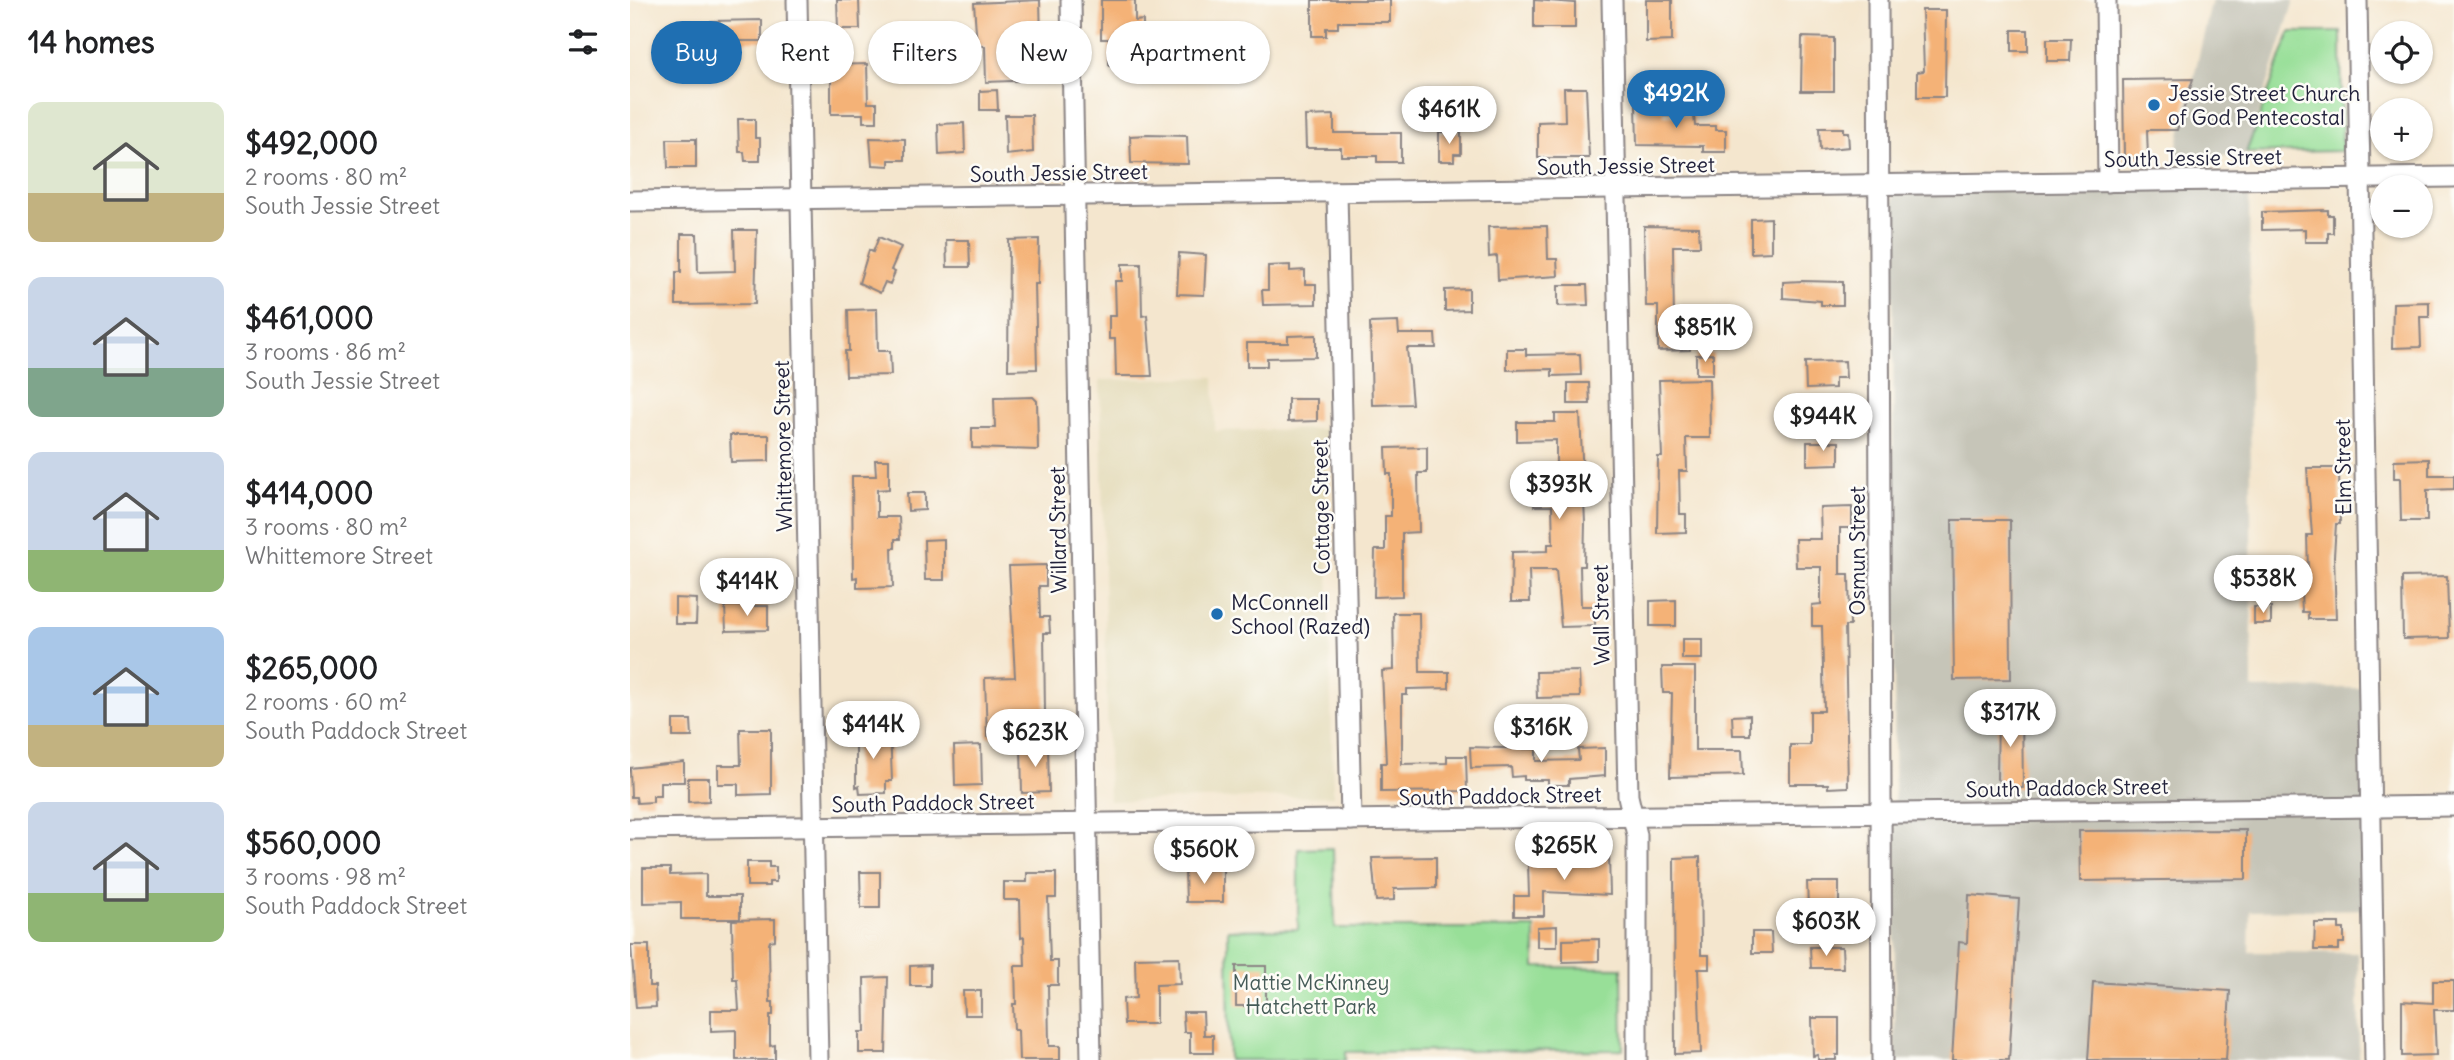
<!DOCTYPE html>
<meta charset="utf-8">
<style>
body{margin:0;font-family:Delius,sans-serif;background:#f6f6f6;color:#202124;height:100vh;display:flex;flex-direction:column;font-size:26px;white-space:nowrap}
*{box-sizing:border-box;margin:0}
p{font-size:23px;color:#757577}
.icon{flex:none;width:38px;height:38px;fill:none;stroke:currentColor;stroke-width:2;stroke-linecap:round;stroke-linejoin:round}
.map{position:relative;flex:1;overflow:hidden}
.details{display:flex;flex-direction:column;background:#fff;width:630px}
.details>*{flex:none}
.banner{position:absolute;left:21px;top:21px;width:665px;height:63px;display:flex;gap:14px}
.fabs{position:absolute;left:1740px;top:21px;display:grid;gap:14px}
.fabs a{display:grid;place-items:center;width:63px;height:63px;border-radius:50%;background:#fff;box-shadow:0 2px 5px #0004;font-size:35px}
.price{position:absolute;translate:-50% -60px;padding:0 16px;border-radius:24px;background:#fff;color:#222;font-size:23px;line-height:46px;filter:drop-shadow(0 2px 4px #0008)}
.price::after{content:'';position:absolute;left:50%;top:42px;width:21px;height:16px;margin-left:-10px;background:inherit;clip-path:polygon(0 0,100% 0,50% 100%)}
.price.current{background:#1f6fb2;color:#fff}
ul{padding:0;list-style:none}
li{display:flex;align-items:center;gap:21px;height:175px;padding:0 28px}
li span{display:grid;place-items:center;flex:none;width:196px;height:140px;border-radius:14px;color:#555}
li>.icon{margin-inline-start:auto}
span .icon{width:84px;height:84px;fill:#fffc;stroke-width:1}
li b{font-size:30px}
h2{display:flex;justify-content:space-between;align-items:center;height:84px;padding:0 28px;font-size:30px}
.chip{padding:0 24px;border-radius:32px;background:#fff;box-shadow:0 2px 5px #0004;font-size:24px;line-height:63px}
.chip.current{background:#1f6fb2;color:#fff}
main{display:flex;flex:1;min-height:0}
.map>svg:first-child{display:block}
.built{fill:#e4dbba}
.industrial{fill:#c6c5b8}
.green{fill:#98df98;stroke:#5d806a;stroke-width:2}
.building{fill:#f4b277}
.lines{fill:none;stroke-linecap:round;stroke-linejoin:round}
.street-casing{stroke:#8b8484;stroke-width:23}
.street{stroke:#fff;stroke-width:19}
.poi-dot{fill:#1f6fb2;stroke:#fdfcf7;stroke-width:2.5}
.labels{text-anchor:middle;dominant-baseline:central;stroke-width:5;stroke-linejoin:round;paint-order:stroke}
.poi-label{font-size:21px;fill:#22223b;stroke:#fdfcf7;text-anchor:start}
.street-label{font-size:21px;fill:#22223b;stroke:#fdfcf7}
.park-label{font-size:21px;fill:#455b57;stroke:#fdfcf7}
</style>
<main>
<section class="details">
<h2>14 homes<svg class="icon" aria-label="filters" viewBox="0 0 24 24"><path d="M4 7h16M4 17h16"/><circle cx="9" cy="7" r="2"/><circle cx="15" cy="17" r="2"/></svg></h2>
<ul>
<li><span style="background:linear-gradient(#dfe7d0 65%,#c2b280 0)"><svg class="icon" aria-label="home" viewBox="0 0 24 24"><path d="M3 11l9-7 9 7M6 9v11h12V9"/></svg></span><div><b>$492,000</b><p>2 rooms · 80 m²</p><p>South Jessie Street</p></div></li>
<li><span style="background:linear-gradient(#c9d6e8 65%,#7fa58c 0)"><svg class="icon" aria-label="home" viewBox="0 0 24 24"><path d="M3 11l9-7 9 7M6 9v11h12V9"/></svg></span><div><b>$461,000</b><p>3 rooms · 86 m²</p><p>South Jessie Street</p></div></li>
<li><span style="background:linear-gradient(#c9d6e8 70%,#8fb573 0)"><svg class="icon" aria-label="home" viewBox="0 0 24 24"><path d="M3 11l9-7 9 7M6 9v11h12V9"/></svg></span><div><b>$414,000</b><p>3 rooms · 80 m²</p><p>Whittemore Street</p></div></li>
<li><span style="background:linear-gradient(#a9c7e8 70%,#c2b280 0)"><svg class="icon" aria-label="home" viewBox="0 0 24 24"><path d="M3 11l9-7 9 7M6 9v11h12V9"/></svg></span><div><b>$265,000</b><p>2 rooms · 60 m²</p><p>South Paddock Street</p></div></li>
<li><span style="background:linear-gradient(#c9d6e8 65%,#8fb573 0)"><svg class="icon" aria-label="home" viewBox="0 0 24 24"><path d="M3 11l9-7 9 7M6 9v11h12V9"/></svg></span><div><b>$560,000</b><p>3 rooms · 98 m²</p><p>South Paddock Street</p></div></li>
</ul>
</section>
<div class="map">
<svg width="1824" height="1060" viewBox="0 0 1824 1060">
<rect width="100%" height="100%" fill="#fdfcf7"/>
<filter id="ink" filterUnits="userSpaceOnUse"><feTurbulence type="fractalNoise" baseFrequency=".0143" numOctaves="2"/><feDisplacementMap in="SourceGraphic" scale="14" xChannelSelector="R" yChannelSelector="G"/><feConvolveMatrix kernelMatrix="1 2 1 2 8 2 1 2 1" color-interpolation-filters="sRGB"/></filter>
<filter id="wash" filterUnits="userSpaceOnUse"><feTurbulence type="fractalNoise" baseFrequency=".00686" numOctaves="4" result="noise"/><feDisplacementMap in="SourceGraphic" scale="28" xChannelSelector="R" yChannelSelector="G"/><feGaussianBlur stdDeviation="1.57" result="paint"/><feColorMatrix in="noise" values="0 0 0 0 0 0 0 0 0 0 0 0 0 0 0 0 0 1.4 0 .05"/><feComposite in="paint" operator="in"/></filter>
<g filter="url(#wash)">
<rect width="100%" height="100%" fill="#f4e6ce"/>
<path class="built" d="M 584,377 L 585,431 L 695,429 L 703,796 L 479,801 L 470,380 Z"/>
<g class="industrial">
<path d="M 1582,0 L 1664,0 L 1616,153 L 1544,161 Z"/>
<path d="M 1619,179 L 1622,689 L 1741,688 L 1742,909 L 1620,911 L 1619,952 L 1728,953 L 1729,1060 L 1265,1060 L 1263,186 Z"/>
</g>
<g class="green">
<path d="M 1660,32 L 1711,32 L 1712,151 L 1616,153 Z"/>
<path d="M 703,848 L 705,928 L 905,928 L 905,967 L 992,968 L 993,1050 L 716,1052 L 716,1060 L 599,1060 L 598,930 L 668,929 L 668,849 Z"/>
</g>
<g id="blocks">
<g class="building">
<path d="M 207,0 L 229,0 L 230,29 L 208,29 Z"/>
<path d="M 410,0 L 412,80 L 356,82 L 355,46 L 347,46 L 344,3 Z"/>
<path d="M 471,0 L 505,0 L 505,21 L 513,20 L 513,38 L 498,38 L 499,65 L 479,65 L 479,39 L 471,39 Z"/>
<path d="M 682,0 L 760,0 L 760,22 L 708,22 L 708,28 L 696,28 L 696,36 L 682,36 Z"/>
<path d="M 904,0 L 945,3 L 945,28 L 904,28 Z"/>
<path d="M 1016,0 L 1042,0 L 1042,41 L 1016,42 Z"/>
<path d="M 1292,10 L 1316,10 L 1315,97 L 1287,97 L 1287,72 L 1294,71 Z"/>
<path d="M 132,20 L 132,41 L 81,41 L 81,21 Z"/>
<rect x="1382" y="30" width="16" height="21"/>
<path d="M 280,31 L 280,52 L 256,53 L 255,32 Z"/>
<path d="M 1172,37 L 1204,38 L 1204,91 L 1171,91 Z"/>
<path d="M 1417,39 L 1441,39 L 1440,61 L 1417,61 Z"/>
<path d="M 237,64 L 238,103 L 247,103 L 247,122 L 233,122 L 233,114 L 201,114 L 201,65 Z"/>
<path d="M 1563,79 L 1547,130 L 1517,130 L 1518,158 L 1494,158 L 1493,80 Z"/>
<path d="M 934,88 L 956,88 L 959,158 L 908,158 L 908,122 L 935,121 Z"/>
<path d="M 367,90 L 368,110 L 350,110 L 350,91 Z"/>
<path d="M 1006,104 L 1033,104 L 1034,116 L 1064,116 L 1065,126 L 1086,126 L 1086,130 L 1096,130 L 1096,152 L 1073,152 L 1073,146 L 1007,145 Z"/>
<path d="M 375,115 L 402,115 L 403,152 L 376,155 Z"/>
<path d="M 704,115 L 704,133 L 771,133 L 771,162 L 747,162 L 747,156 L 711,156 L 711,148 L 676,148 L 675,116 Z"/>
<path d="M 108,119 L 125,119 L 125,138 L 130,138 L 130,161 L 115,161 L 114,152 L 109,152 Z"/>
<path d="M 334,123 L 335,153 L 309,155 L 308,124 Z"/>
<path d="M 1189,128 L 1213,128 L 1213,132 L 1218,132 L 1219,147 L 1190,150 Z"/>
<path d="M 809,132 L 831,132 L 831,154 L 824,154 L 824,161 L 809,161 Z"/>
<path d="M 518,135 L 557,136 L 558,164 L 501,163 L 500,136 Z"/>
<path d="M 240,138 L 275,139 L 275,160 L 259,160 L 259,166 L 242,165 Z"/>
<path d="M 37,139 L 66,139 L 66,168 L 38,168 Z"/>
<path d="M 1698,210 L 1698,215 L 1703,215 L 1703,233 L 1698,233 L 1698,242 L 1675,242 L 1675,229 L 1632,230 L 1632,212 Z"/>
<path d="M 1141,218 L 1141,252 L 1121,253 L 1121,219 Z"/>
<path d="M 917,226 L 918,259 L 927,259 L 928,276 L 868,280 L 867,256 L 859,257 L 858,227 Z"/>
<path d="M 1014,226 L 1069,227 L 1070,246 L 1043,246 L 1044,325 L 1060,325 L 1060,350 L 1028,351 L 1028,306 L 1016,306 Z"/>
<path d="M 104,230 L 127,230 L 125,304 L 46,305 L 46,272 L 51,272 L 51,234 L 67,234 L 68,272 L 105,271 Z"/>
<path d="M 249,237 L 271,247 L 261,270 L 265,272 L 260,284 L 255,282 L 250,293 L 229,283 L 239,250 L 243,252 Z"/>
<path d="M 409,239 L 408,284 L 405,284 L 407,369 L 378,370 L 379,240 Z"/>
<path d="M 316,240 L 339,240 L 340,267 L 317,267 Z"/>
<path d="M 549,253 L 576,255 L 574,295 L 547,294 Z"/>
<path d="M 492,264 L 511,264 L 512,316 L 517,315 L 522,376 L 486,376 L 485,339 L 479,339 L 479,316 L 486,316 L 485,281 L 492,281 Z"/>
<path d="M 660,265 L 660,271 L 675,270 L 675,284 L 686,284 L 686,304 L 633,305 L 632,290 L 638,290 L 638,266 Z"/>
<path d="M 1172,281 L 1213,282 L 1213,305 L 1191,305 L 1191,301 L 1153,298 L 1153,282 Z"/>
<path d="M 928,285 L 957,285 L 958,305 L 928,306 Z"/>
<path d="M 839,289 L 839,310 L 815,311 L 815,290 Z"/>
<path d="M 1799,302 L 1799,317 L 1790,317 L 1791,347 L 1762,348 L 1763,303 Z"/>
<path d="M 247,309 L 248,351 L 260,351 L 261,375 L 216,376 L 215,351 L 219,351 L 218,310 Z"/>
<path d="M 768,322 L 769,334 L 805,334 L 806,348 L 777,348 L 782,404 L 742,405 L 740,323 Z"/>
<path d="M 686,335 L 686,357 L 637,358 L 637,366 L 617,366 L 617,343 L 658,343 L 658,336 Z"/>
<path d="M 877,349 L 896,349 L 896,355 L 950,354 L 951,375 L 922,376 L 922,369 L 877,370 Z"/>
<path d="M 1083,354 L 1083,374 L 1066,374 L 1066,355 Z"/>
<path d="M 1215,361 L 1216,378 L 1205,378 L 1205,388 L 1176,389 L 1175,362 Z"/>
<path d="M 1079,379 L 1080,438 L 1056,438 L 1057,471 L 1049,471 L 1050,514 L 1056,514 L 1056,532 L 1027,533 L 1028,457 L 1032,457 L 1029,380 Z"/>
<path d="M 938,383 L 959,383 L 960,404 L 938,404 Z"/>
<path d="M 403,397 L 407,401 L 408,450 L 342,448 L 342,428 L 365,428 L 364,398 Z"/>
<path d="M 658,399 L 687,399 L 687,421 L 658,422 Z"/>
<path d="M 925,414 L 950,414 L 955,523 L 954,566 L 950,566 L 951,606 L 965,606 L 965,626 L 931,627 L 926,570 L 899,570 L 900,602 L 881,602 L 882,552 L 918,551 L 918,544 L 923,544 L 922,506 L 904,506 L 903,479 L 926,479 L 926,440 L 887,441 L 887,422 L 925,422 Z"/>
<path d="M 100,435 L 139,435 L 139,461 L 101,462 Z"/>
<path d="M 1177,442 L 1209,442 L 1209,464 L 1177,465 Z"/>
<path d="M 797,447 L 797,473 L 788,473 L 789,532 L 772,533 L 772,596 L 744,597 L 745,550 L 755,550 L 755,516 L 761,516 L 761,474 L 757,474 L 756,448 Z"/>
<path d="M 1799,459 L 1799,475 L 1824,475 L 1824,489 L 1797,490 L 1797,521 L 1771,521 L 1770,478 L 1764,478 L 1764,460 Z"/>
<path d="M 245,460 L 259,460 L 259,489 L 247,490 L 247,517 L 269,517 L 270,539 L 265,539 L 265,548 L 262,548 L 263,587 L 227,588 L 227,577 L 223,578 L 222,476 L 246,476 Z"/>
<path d="M 1677,468 L 1709,468 L 1710,524 L 1706,524 L 1704,556 L 1706,619 L 1678,619 L 1678,612 L 1672,612 L 1671,591 L 1662,591 L 1662,569 L 1678,569 L 1677,535 L 1682,535 Z"/>
<path d="M 277,493 L 295,493 L 295,510 L 278,511 Z"/>
<path d="M 1222,507 L 1222,528 L 1210,528 L 1210,574 L 1219,574 L 1220,626 L 1215,626 L 1218,787 L 1198,788 L 1198,784 L 1160,784 L 1160,745 L 1180,745 L 1180,711 L 1194,711 L 1192,626 L 1182,626 L 1182,605 L 1191,604 L 1191,567 L 1166,567 L 1165,539 L 1191,539 L 1190,508 Z"/>
<path d="M 1322,520 L 1380,520 L 1381,679 L 1324,680 Z"/>
<path d="M 314,539 L 314,580 L 295,580 L 294,540 Z"/>
<path d="M 416,565 L 416,586 L 409,586 L 410,617 L 419,617 L 420,633 L 414,633 L 415,714 L 377,715 L 377,737 L 357,737 L 355,678 L 385,677 L 379,566 Z"/>
<path d="M 1817,576 L 1819,638 L 1773,639 L 1772,577 Z"/>
<path d="M 45,598 L 67,599 L 66,624 L 45,624 Z"/>
<path d="M 1046,600 L 1046,626 L 1020,626 L 1020,601 Z"/>
<path d="M 95,606 L 138,606 L 138,630 L 96,631 Z"/>
<rect x="1624" y="607" width="17" height="17"/>
<path d="M 763,613 L 789,613 L 790,672 L 819,672 L 819,688 L 777,689 L 777,695 L 772,695 L 772,764 L 817,763 L 817,756 L 836,756 L 837,791 L 751,792 L 751,763 L 756,763 L 752,671 L 764,670 Z"/>
<rect x="1052" y="639" width="20" height="20"/>
<path d="M 1032,667 L 1065,667 L 1065,750 L 1112,750 L 1113,775 L 1040,777 L 1042,693 L 1033,693 Z"/>
<path d="M 949,671 L 950,697 L 907,698 L 906,672 Z"/>
<path d="M 1392,710 L 1393,788 L 1381,788 L 1367,779 L 1368,711 Z"/>
<path d="M 1120,715 L 1120,735 L 1103,735 L 1102,716 Z"/>
<path d="M 43,720 L 61,720 L 62,737 L 43,737 Z"/>
<path d="M 110,729 L 141,729 L 141,794 L 108,795 L 108,784 L 88,784 L 88,765 L 111,765 Z"/>
<path d="M 260,730 L 262,781 L 256,781 L 256,793 L 230,794 L 229,786 L 226,787 L 226,735 L 231,735 L 231,731 Z"/>
<path d="M 351,745 L 352,785 L 325,786 L 324,746 Z"/>
<path d="M 391,745 L 418,745 L 419,792 L 392,793 Z"/>
<path d="M 840,747 L 906,749 L 906,761 L 949,760 L 948,749 L 975,748 L 975,776 L 939,779 L 939,785 L 918,785 L 918,780 L 894,780 L 894,776 L 882,777 L 881,767 L 841,768 Z"/>
<path d="M 54,762 L 54,782 L 30,782 L 30,796 L 23,796 L 23,802 L 7,803 L 6,797 L 1,797 L 0,768 Z"/>
<path d="M 58,778 L 79,778 L 79,801 L 58,802 Z"/>
<path d="M 1616,830 L 1616,879 L 1450,881 L 1449,831 Z"/>
<path d="M 979,854 L 980,895 L 914,892 L 914,916 L 884,916 L 884,896 L 899,896 L 898,863 L 955,862 L 955,855 Z"/>
<path d="M 806,857 L 806,888 L 764,889 L 764,900 L 746,901 L 742,858 Z"/>
<path d="M 1070,857 L 1071,955 L 1079,955 L 1079,969 L 1068,969 L 1071,1053 L 1045,1054 L 1044,858 Z"/>
<path d="M 117,862 L 139,862 L 139,867 L 146,867 L 146,882 L 139,882 L 139,886 L 117,886 Z"/>
<path d="M 13,868 L 40,868 L 40,875 L 76,874 L 76,896 L 110,896 L 110,919 L 51,919 L 51,902 L 13,903 Z"/>
<path d="M 593,869 L 593,902 L 556,902 L 555,870 Z"/>
<path d="M 230,872 L 250,872 L 250,908 L 231,908 Z"/>
<path d="M 397,873 L 426,873 L 426,898 L 418,898 L 420,961 L 428,961 L 428,985 L 418,985 L 419,1046 L 430,1046 L 430,1060 L 389,1060 L 388,1030 L 384,1030 L 383,1004 L 386,1004 L 385,966 L 395,966 L 394,937 L 391,938 L 390,900 L 374,900 L 374,882 L 397,882 Z"/>
<path d="M 1177,882 L 1209,882 L 1209,907 L 1178,907 Z"/>
<path d="M 1339,895 L 1389,899 L 1379,1060 L 1322,1060 L 1329,942 L 1337,943 Z"/>
<path d="M 145,919 L 145,940 L 140,941 L 139,944 L 140,1002 L 143,1002 L 143,1015 L 140,1015 L 140,1046 L 145,1045 L 145,1060 L 106,1060 L 106,1030 L 81,1031 L 81,1010 L 109,1010 L 107,979 L 103,979 L 102,920 Z"/>
<path d="M 1685,923 L 1709,923 L 1709,929 L 1714,929 L 1714,943 L 1709,943 L 1709,950 L 1684,950 Z"/>
<path d="M 927,926 L 927,947 L 907,947 L 907,927 Z"/>
<path d="M 1122,932 L 1141,932 L 1142,953 L 1122,953 Z"/>
<path d="M 969,939 L 969,961 L 933,962 L 933,940 Z"/>
<path d="M 1,945 L 19,945 L 19,986 L 25,986 L 26,1007 L 6,1008 Z"/>
<path d="M 1180,947 L 1212,947 L 1213,968 L 1181,968 Z"/>
<path d="M 549,957 L 550,984 L 526,985 L 526,1024 L 494,1024 L 493,999 L 506,998 L 505,958 Z"/>
<path d="M 300,965 L 300,986 L 280,986 L 280,966 Z"/>
<rect x="606" y="966" width="30" height="40"/>
<path d="M 258,977 L 256,1053 L 229,1053 L 229,1032 L 235,1032 L 234,978 Z"/>
<path d="M 1803,981 L 1824,981 L 1824,1010 L 1804,1010 L 1806,1055 L 1772,1056 L 1772,1001 L 1803,1003 Z"/>
<path d="M 1463,982 L 1600,991 L 1596,1060 L 1458,1060 Z"/>
<path d="M 333,991 L 351,991 L 351,1015 L 334,1015 Z"/>
<path d="M 553,1012 L 573,1012 L 574,1035 L 583,1035 L 583,1053 L 560,1053 L 560,1032 L 554,1032 Z"/>
<path d="M 1182,1018 L 1209,1018 L 1209,1055 L 1206,1055 L 1206,1060 L 1188,1060 L 1188,1055 L 1183,1056 Z"/>
</g>
</g>
</g>
<g filter="url(#ink)">
<use href="#blocks" fill-opacity="0" stroke="#8b8484" stroke-width="2"/>
<g class="lines">
<defs>
<g id="street">
<path d="M 167,0 L 188,1060"/>
<path d="M 441,0 L 461,1060"/>
<path d="M 982,0 L 998,796 L 1007,835 L 1007,1060"/>
<path d="M 1248,0 L 1252,1060"/>
<path d="M 1476,0 L 1478,182"/>
<path d="M 1727,0 L 1745,1060"/>
<path d="M 707,192 L 721,820"/>
<path d="M 0,201 L 1824,177"/>
<path d="M 0,829 L 1824,806"/>
</g>
</defs>
<use href="#street" class="street-casing"/>
<use href="#street" class="street"/>
</g>
</g>
<g class="poi-dot">
<circle cx="1524" cy="105" r="7"/>
<circle cx="587" cy="614" r="7"/>
</g>
<g class="labels">
<g class="poi-label">
<text x="1538" y="93">Jessie Street Church<tspan x="1538" dy="24">of God Pentecostal</tspan></text>
<text x="601" y="602">McConnell<tspan x="601" dy="24">School (Razed)</tspan></text>
</g>
<g class="street-label">
<text transform="translate(1563 158) rotate(-1)">South Jessie Street</text>
<text transform="translate(996 166) rotate(-1)">South Jessie Street</text>
<text transform="translate(429 173) rotate(-1)">South Jessie Street</text>
<text transform="translate(153 446) rotate(-91)">Whittemore Street</text>
<text transform="translate(1713 467) rotate(-91)">Elm Street</text>
<text transform="translate(691 507) rotate(-91)">Cottage Street</text>
<text transform="translate(428 530) rotate(-91)">Willard Street</text>
<text transform="translate(1227 551) rotate(-90)">Osmun Street</text>
<text transform="translate(971 615) rotate(-91)">Wall Street</text>
<text transform="translate(1437 788) rotate(-1)">South Paddock Street</text>
<text transform="translate(870 796) rotate(-1)">South Paddock Street</text>
<text transform="translate(303 803) rotate(-1)">South Paddock Street</text>
</g>
<g class="park-label">
<text x="681" y="982">Mattie McKinney<tspan x="681" dy="24">Hatchett Park</tspan></text>
</g>
</g>
</svg>
<div class="fabs">
<a><svg class="icon" aria-label="locate" viewBox="0 0 24 24"><circle cx="12" cy="12" r="6"/><path d="M12 2v4M12 18v4M2 12h4M18 12h4"/></svg></a>
<a>+</a>
<a>−</a>
</div>
<b class="price current" style="left:1046px;top:130px">$492K</b>
<b class="price" style="left:819px;top:146px">$461K</b>
<b class="price" style="left:1075px;top:364px">$851K</b>
<b class="price" style="left:1193px;top:453px">$944K</b>
<b class="price" style="left:929px;top:521px">$393K</b>
<b class="price" style="left:1633px;top:615px">$538K</b>
<b class="price" style="left:117px;top:618px">$414K</b>
<b class="price" style="left:1380px;top:749px">$317K</b>
<b class="price" style="left:243px;top:761px">$414K</b>
<b class="price" style="left:911px;top:764px">$316K</b>
<b class="price" style="left:405px;top:769px">$623K</b>
<b class="price" style="left:934px;top:882px">$265K</b>
<b class="price" style="left:574px;top:886px">$560K</b>
<b class="price" style="left:1196px;top:958px">$603K</b>
<div class="banner">
<a class="chip current">Buy</a>
<a class="chip">Rent</a>
<a class="chip">Filters</a>
<a class="chip">New</a>
<a class="chip">Apartment</a>
</div>
</div>
</main>
